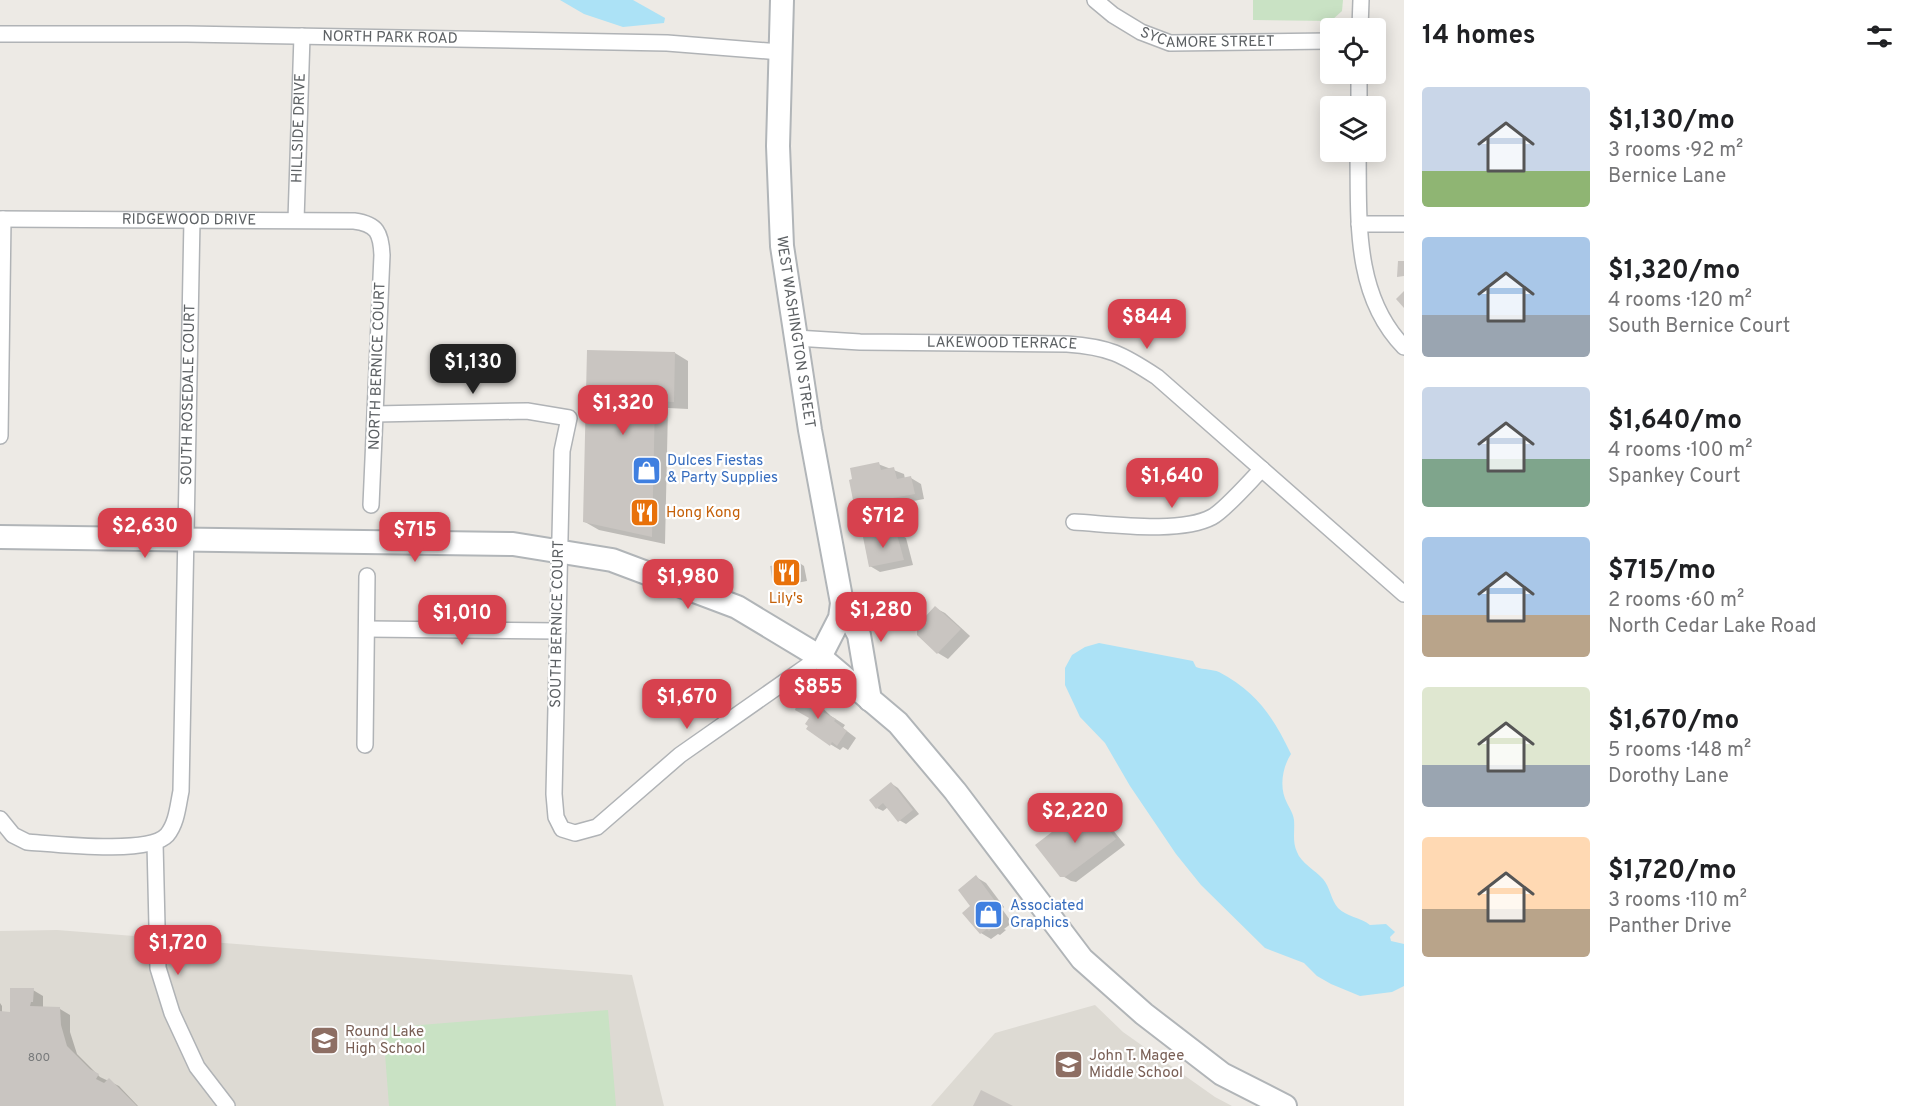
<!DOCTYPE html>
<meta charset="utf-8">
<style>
body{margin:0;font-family:Overpass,sans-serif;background:#f6f6f6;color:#202124;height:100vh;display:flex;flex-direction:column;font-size:22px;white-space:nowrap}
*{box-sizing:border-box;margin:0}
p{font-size:20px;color:#757577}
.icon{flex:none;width:33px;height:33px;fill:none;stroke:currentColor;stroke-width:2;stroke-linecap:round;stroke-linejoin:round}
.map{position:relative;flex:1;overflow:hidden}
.panel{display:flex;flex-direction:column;background:#fff;width:510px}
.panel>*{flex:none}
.controls{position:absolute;left:1320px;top:18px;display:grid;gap:12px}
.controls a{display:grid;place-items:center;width:66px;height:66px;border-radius:6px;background:#fff;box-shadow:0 3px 15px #0003;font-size:30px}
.price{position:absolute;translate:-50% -51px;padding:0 14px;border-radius:12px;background:#d7414e;color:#fff;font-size:20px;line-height:39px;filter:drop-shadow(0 2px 3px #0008)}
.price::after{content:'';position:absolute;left:50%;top:36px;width:18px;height:14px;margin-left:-9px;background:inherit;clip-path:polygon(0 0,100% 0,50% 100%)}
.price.selected{background:#222;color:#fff}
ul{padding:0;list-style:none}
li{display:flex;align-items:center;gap:18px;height:150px;padding:0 18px}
li span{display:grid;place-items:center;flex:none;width:168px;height:120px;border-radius:6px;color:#555}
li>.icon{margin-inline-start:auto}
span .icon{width:72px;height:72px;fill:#fffc;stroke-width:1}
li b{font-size:26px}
h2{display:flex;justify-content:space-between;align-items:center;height:72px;padding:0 18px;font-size:26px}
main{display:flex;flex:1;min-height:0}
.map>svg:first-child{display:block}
.education{fill:#dddad3}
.green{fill:#c9e2c4}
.water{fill:#ace2f6}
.shadow{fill:#0003}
.building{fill:#c9c5c1}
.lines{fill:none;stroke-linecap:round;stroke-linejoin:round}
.minor-casing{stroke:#b0b3b6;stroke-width:18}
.secondary-casing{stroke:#b1b5b8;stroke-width:26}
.minor{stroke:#fff;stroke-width:15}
.secondary{stroke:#fff;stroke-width:22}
.labels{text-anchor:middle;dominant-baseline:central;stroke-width:4.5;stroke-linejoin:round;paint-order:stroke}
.number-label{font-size:12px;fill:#787a7b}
.street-label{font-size:15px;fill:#5d6164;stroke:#fff}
.shop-label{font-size:15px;fill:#366cbe;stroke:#fff;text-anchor:start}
.food-label{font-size:15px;fill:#c56008;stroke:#fff;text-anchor:start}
.education-label{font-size:15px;fill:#785e54;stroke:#fff;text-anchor:start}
</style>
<main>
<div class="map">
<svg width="1404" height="1106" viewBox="0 0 1404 1106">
<rect width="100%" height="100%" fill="#edeae5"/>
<g class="education">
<path d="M 57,930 L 632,975 L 664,1106 L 0,1106 L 0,931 Z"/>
<path d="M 1095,1005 L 1123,1032 L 1215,1097 L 1232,1106 L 931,1106 L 995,1033 Z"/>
</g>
<g class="green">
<path d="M 1253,0 L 1343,0 L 1342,11 L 1331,21 L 1253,20 Z"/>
<path d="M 608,1010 L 616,1106 L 389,1106 L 383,1028 Z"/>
</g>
<g class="water">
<path d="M 560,0 L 633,0 L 665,18 L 664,23 L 623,27 L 584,14 Z"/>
<path d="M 1099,643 L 1193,661 L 1196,667 C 1204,670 1212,669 1219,672 C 1257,692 1273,717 1291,754 C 1282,768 1279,788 1287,803 C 1290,809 1293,813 1294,820 C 1295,831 1292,841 1297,852 C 1301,863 1315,870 1323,879 C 1330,887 1331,900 1338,908 C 1347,917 1360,917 1370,925 L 1386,924 L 1395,932 L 1390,937 L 1391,941 L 1404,944 L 1404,986 L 1392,992 L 1360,996 L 1331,984 L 1317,976 L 1304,963 L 1265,948 L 1201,885 L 1176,854 L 1130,786 L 1105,743 L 1080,717 L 1065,685 L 1065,668 L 1072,655 L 1085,647 Z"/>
</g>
<g class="shadow">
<path d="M 675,353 L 688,361 L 688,409 L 668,408 L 665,544 L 599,530 L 585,522 Z"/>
<path d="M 878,464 L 904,474 L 905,479 L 911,478 L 921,484 L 924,499 L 866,510 L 855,504 Z"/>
<path d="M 896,532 L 906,538 L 913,565 L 880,572 L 870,566 Z"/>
<path d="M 798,562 L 804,566 L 807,581 L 786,585 L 779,581 Z"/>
<path d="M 935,608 L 945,613 L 970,636 L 948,659 L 938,653 L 919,634 Z"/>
<path d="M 801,691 L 811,697 L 831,716 L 845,725 L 843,728 L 856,738 L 848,750 L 843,747 L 840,750 L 830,744 L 811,718 Z"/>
<path d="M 892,784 L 898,788 L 919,814 L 906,824 L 899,820 L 888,807 L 883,811 L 877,808 Z"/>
<path d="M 1088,814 L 1108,824 L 1125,845 L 1076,882 L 1071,881 L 1061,875 L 1065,824 L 1070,827 Z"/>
<path d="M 976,877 L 986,883 L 1004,907 L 1002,909 L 1012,923 L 1004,929 L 1006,930 L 1000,935 L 998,934 L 991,939 L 981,933 L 964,913 L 972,906 Z"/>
<path d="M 33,990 L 43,996 L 43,1008 L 60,1009 L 70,1015 L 70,1032 L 77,1054 L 100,1077 L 119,1086 L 138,1106 L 0,1106 L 0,1003 L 2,1006 L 2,1013 L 12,1013 Z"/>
</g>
<g class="building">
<path d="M 1398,261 L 1404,261 L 1404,276 L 1397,277 Z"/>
<path d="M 1404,291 L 1404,308 L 1396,299 Z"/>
<path d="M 587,350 L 675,352 L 674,402 L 655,401 L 652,537 L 583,522 Z"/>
<path d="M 879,462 L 881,470 L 894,467 L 897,479 L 911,476 L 915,494 L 854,505 L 849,480 L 852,479 L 850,468 Z"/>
<path d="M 896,531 L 904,560 L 869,567 L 863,537 Z"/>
<path d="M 798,561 L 801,578 L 778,583 L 772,578 L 770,566 Z"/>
<path d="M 935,606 L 961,629 L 937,654 L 917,635 L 917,630 L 926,620 L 924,618 Z"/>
<path d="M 801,689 L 824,710 L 823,712 L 836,719 L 834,721 L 847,731 L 837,746 L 832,742 L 830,746 L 806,729 L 808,726 L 805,724 L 809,718 L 795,710 L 796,707 L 790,701 Z"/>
<path d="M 891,782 L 913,810 L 898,822 L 883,803 L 876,809 L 869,800 Z"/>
<path d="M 1088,812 L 1094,820 L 1098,816 L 1116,839 L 1065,877 L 1060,877 L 1035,845 L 1065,822 L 1068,827 Z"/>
<path d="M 976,875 L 995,901 L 993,903 L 1003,917 L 995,922 L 997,924 L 989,931 L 987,929 L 980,934 L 962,913 L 970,906 L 958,890 Z"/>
<path d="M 10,988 L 34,988 L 33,1002 L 31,1002 L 30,1006 L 60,1007 L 61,1025 L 67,1046 L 90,1069 L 99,1074 L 96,1079 L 104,1083 L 109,1078 L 137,1106 L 0,1106 L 0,1011 L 10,1012 Z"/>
<path d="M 981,1090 L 1013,1106 L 973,1106 Z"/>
</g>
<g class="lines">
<defs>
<g id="minor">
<path id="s1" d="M 1095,0 L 1113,15 L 1141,32 L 1170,43 L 1330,41"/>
<path d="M 1360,28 L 1361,0"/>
<path id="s2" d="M 0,34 L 187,34 L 667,43 L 780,52"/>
<path d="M 1359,106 L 1359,74"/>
<path d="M 1358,152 C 1359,218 1353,295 1404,347"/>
<path id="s3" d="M 0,219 L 354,221 C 377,224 381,233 382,255 L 371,505"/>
<path id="s4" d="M 296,220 L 302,36"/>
<path d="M 1359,224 L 1404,224"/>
<path id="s5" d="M 796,338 L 860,342 L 1067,344 C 1109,347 1122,354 1157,377 L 1404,594"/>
<path d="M 375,414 L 527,411 L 569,418 L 562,451 L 554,794 L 556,817 L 562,829 L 575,833 L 597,827 L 680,755 L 820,657"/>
<path d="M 0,436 L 3,219"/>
<path d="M 1074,522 C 1111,524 1180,534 1212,517 C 1225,510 1250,481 1262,469"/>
<path d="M 367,629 L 558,631"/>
<path d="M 365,745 L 367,576"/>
<path id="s6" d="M 0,819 L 13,835 L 27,842 C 56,844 149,855 167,835 C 177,823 178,805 181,791 L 192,220"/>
<path d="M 155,843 L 158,968 L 172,1013 L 197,1067 L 227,1106"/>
</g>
<g id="secondary">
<path id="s7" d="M 782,0 L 778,146 L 782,246 L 810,430 L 842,603 L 840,618 L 820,657"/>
<path d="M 0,537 L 513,544 L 612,560 L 737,607 L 820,657 L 898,723 L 955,791 L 1082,959 L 1144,1014 L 1222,1074 L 1285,1106"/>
<path d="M 842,603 L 859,635 L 870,700"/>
</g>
</defs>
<use href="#minor" class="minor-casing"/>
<use href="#secondary" class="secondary-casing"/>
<use href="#minor" class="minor"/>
<use href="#secondary" class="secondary"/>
</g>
<defs>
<symbol id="shop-square" viewBox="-11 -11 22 22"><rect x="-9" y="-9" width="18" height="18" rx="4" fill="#3f7fe0" stroke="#fff"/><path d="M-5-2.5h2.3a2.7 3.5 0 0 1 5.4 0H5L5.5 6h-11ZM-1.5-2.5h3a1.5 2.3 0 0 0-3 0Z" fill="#fff"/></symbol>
<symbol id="restaurant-square" viewBox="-11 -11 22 22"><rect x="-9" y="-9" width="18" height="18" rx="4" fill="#e8710a" stroke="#fff"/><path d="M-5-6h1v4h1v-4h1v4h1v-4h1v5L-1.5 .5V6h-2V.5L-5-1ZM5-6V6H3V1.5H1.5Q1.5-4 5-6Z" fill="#fff"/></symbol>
<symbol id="school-square" viewBox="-11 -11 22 22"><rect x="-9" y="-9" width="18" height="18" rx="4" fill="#8d6e63" stroke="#fff"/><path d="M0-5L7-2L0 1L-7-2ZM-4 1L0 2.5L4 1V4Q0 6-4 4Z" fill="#fff"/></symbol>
</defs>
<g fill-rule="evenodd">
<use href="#shop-square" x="630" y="454" width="33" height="33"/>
<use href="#restaurant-square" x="628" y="496" width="33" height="33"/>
<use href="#restaurant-square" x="770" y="556" width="33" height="33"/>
<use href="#shop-square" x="972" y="898" width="33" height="33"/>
<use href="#school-square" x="308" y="1024" width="33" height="33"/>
<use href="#school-square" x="1052" y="1048" width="33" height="33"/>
</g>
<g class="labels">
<g class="number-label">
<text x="39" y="1058">800</text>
</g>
<g class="street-label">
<text stroke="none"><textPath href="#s1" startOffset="124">SYCAMORE STREET</textPath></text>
<text stroke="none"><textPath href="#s2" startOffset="390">NORTH PARK ROAD</textPath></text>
<text stroke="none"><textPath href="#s4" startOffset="92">HILLSIDE DRIVE</textPath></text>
<text stroke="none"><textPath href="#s3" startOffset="189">RIDGEWOOD DRIVE</textPath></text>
<text stroke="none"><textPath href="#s7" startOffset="333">WEST WASHINGTON STREET</textPath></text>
<text stroke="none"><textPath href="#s5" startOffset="206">LAKEWOOD TERRACE</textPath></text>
<text transform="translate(378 366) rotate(-88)">NORTH BERNICE COURT</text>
<text stroke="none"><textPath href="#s6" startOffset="622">SOUTH ROSEDALE COURT</textPath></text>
<text transform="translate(558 624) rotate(-89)">SOUTH BERNICE COURT</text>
</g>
<g class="shop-label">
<text x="667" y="461">Dulces Fiestas<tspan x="667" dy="17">&amp; Party Supplies</tspan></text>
<text x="1010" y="906">Associated<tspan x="1010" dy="17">Graphics</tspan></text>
</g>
<g class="food-label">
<text x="666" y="513">Hong Kong</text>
<text x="786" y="599" text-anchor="middle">Lily's</text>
</g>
<g class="education-label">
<text x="345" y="1032">Round Lake<tspan x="345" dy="17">High School</tspan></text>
<text x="1089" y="1056">John T. Magee<tspan x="1089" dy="17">Middle School</tspan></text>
</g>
</g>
</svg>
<div class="controls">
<a><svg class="icon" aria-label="locate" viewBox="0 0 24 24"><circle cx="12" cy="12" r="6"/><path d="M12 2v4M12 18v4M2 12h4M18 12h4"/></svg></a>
<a><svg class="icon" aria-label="layers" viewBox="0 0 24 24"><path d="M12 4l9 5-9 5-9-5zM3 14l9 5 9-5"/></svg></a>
</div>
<b class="price" style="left:1147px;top:350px">$844</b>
<b class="price selected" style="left:473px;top:395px">$1,130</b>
<b class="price" style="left:623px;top:436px">$1,320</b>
<b class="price" style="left:1172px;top:509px">$1,640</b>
<b class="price" style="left:883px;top:549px">$712</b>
<b class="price" style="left:145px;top:559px">$2,630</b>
<b class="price" style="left:415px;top:563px">$715</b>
<b class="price" style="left:688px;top:610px">$1,980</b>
<b class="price" style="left:881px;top:643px">$1,280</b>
<b class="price" style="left:462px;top:646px">$1,010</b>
<b class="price" style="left:818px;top:720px">$855</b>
<b class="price" style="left:687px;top:730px">$1,670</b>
<b class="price" style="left:1075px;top:844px">$2,220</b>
<b class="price" style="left:178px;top:976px">$1,720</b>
</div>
<section class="panel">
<h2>14 homes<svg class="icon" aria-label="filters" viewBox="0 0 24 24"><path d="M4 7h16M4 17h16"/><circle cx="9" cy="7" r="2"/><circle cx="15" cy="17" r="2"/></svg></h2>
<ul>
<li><span style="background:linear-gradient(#c9d6e8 70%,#8fb573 0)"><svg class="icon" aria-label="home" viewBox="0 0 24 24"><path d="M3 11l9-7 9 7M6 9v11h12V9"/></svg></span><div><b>$1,130/mo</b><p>3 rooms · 92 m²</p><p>Bernice Lane</p></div></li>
<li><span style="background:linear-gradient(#a9c7e8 65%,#9aa5b1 0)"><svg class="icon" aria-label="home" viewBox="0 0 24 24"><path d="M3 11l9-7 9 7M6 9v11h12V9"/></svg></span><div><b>$1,320/mo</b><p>4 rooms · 120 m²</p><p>South Bernice Court</p></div></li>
<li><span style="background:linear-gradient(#c9d6e8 60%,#7fa58c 0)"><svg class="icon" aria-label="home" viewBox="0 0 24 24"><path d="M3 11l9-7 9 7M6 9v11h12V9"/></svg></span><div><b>$1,640/mo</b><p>4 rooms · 100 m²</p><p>Spankey Court</p></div></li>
<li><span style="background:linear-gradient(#a9c7e8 65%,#b9a48a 0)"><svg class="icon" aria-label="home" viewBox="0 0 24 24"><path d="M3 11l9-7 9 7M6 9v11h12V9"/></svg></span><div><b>$715/mo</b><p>2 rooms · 60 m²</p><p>North Cedar Lake Road</p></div></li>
<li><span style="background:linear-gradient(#dfe7d0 65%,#9aa5b1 0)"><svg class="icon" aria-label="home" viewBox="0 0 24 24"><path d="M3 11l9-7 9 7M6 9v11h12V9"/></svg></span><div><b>$1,670/mo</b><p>5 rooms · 148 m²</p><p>Dorothy Lane</p></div></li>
<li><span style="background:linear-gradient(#ffd9b3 60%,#b9a48a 0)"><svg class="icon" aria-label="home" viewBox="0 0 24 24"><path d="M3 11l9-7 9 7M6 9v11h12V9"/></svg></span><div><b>$1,720/mo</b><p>3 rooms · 110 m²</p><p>Panther Drive</p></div></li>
</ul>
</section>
</main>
